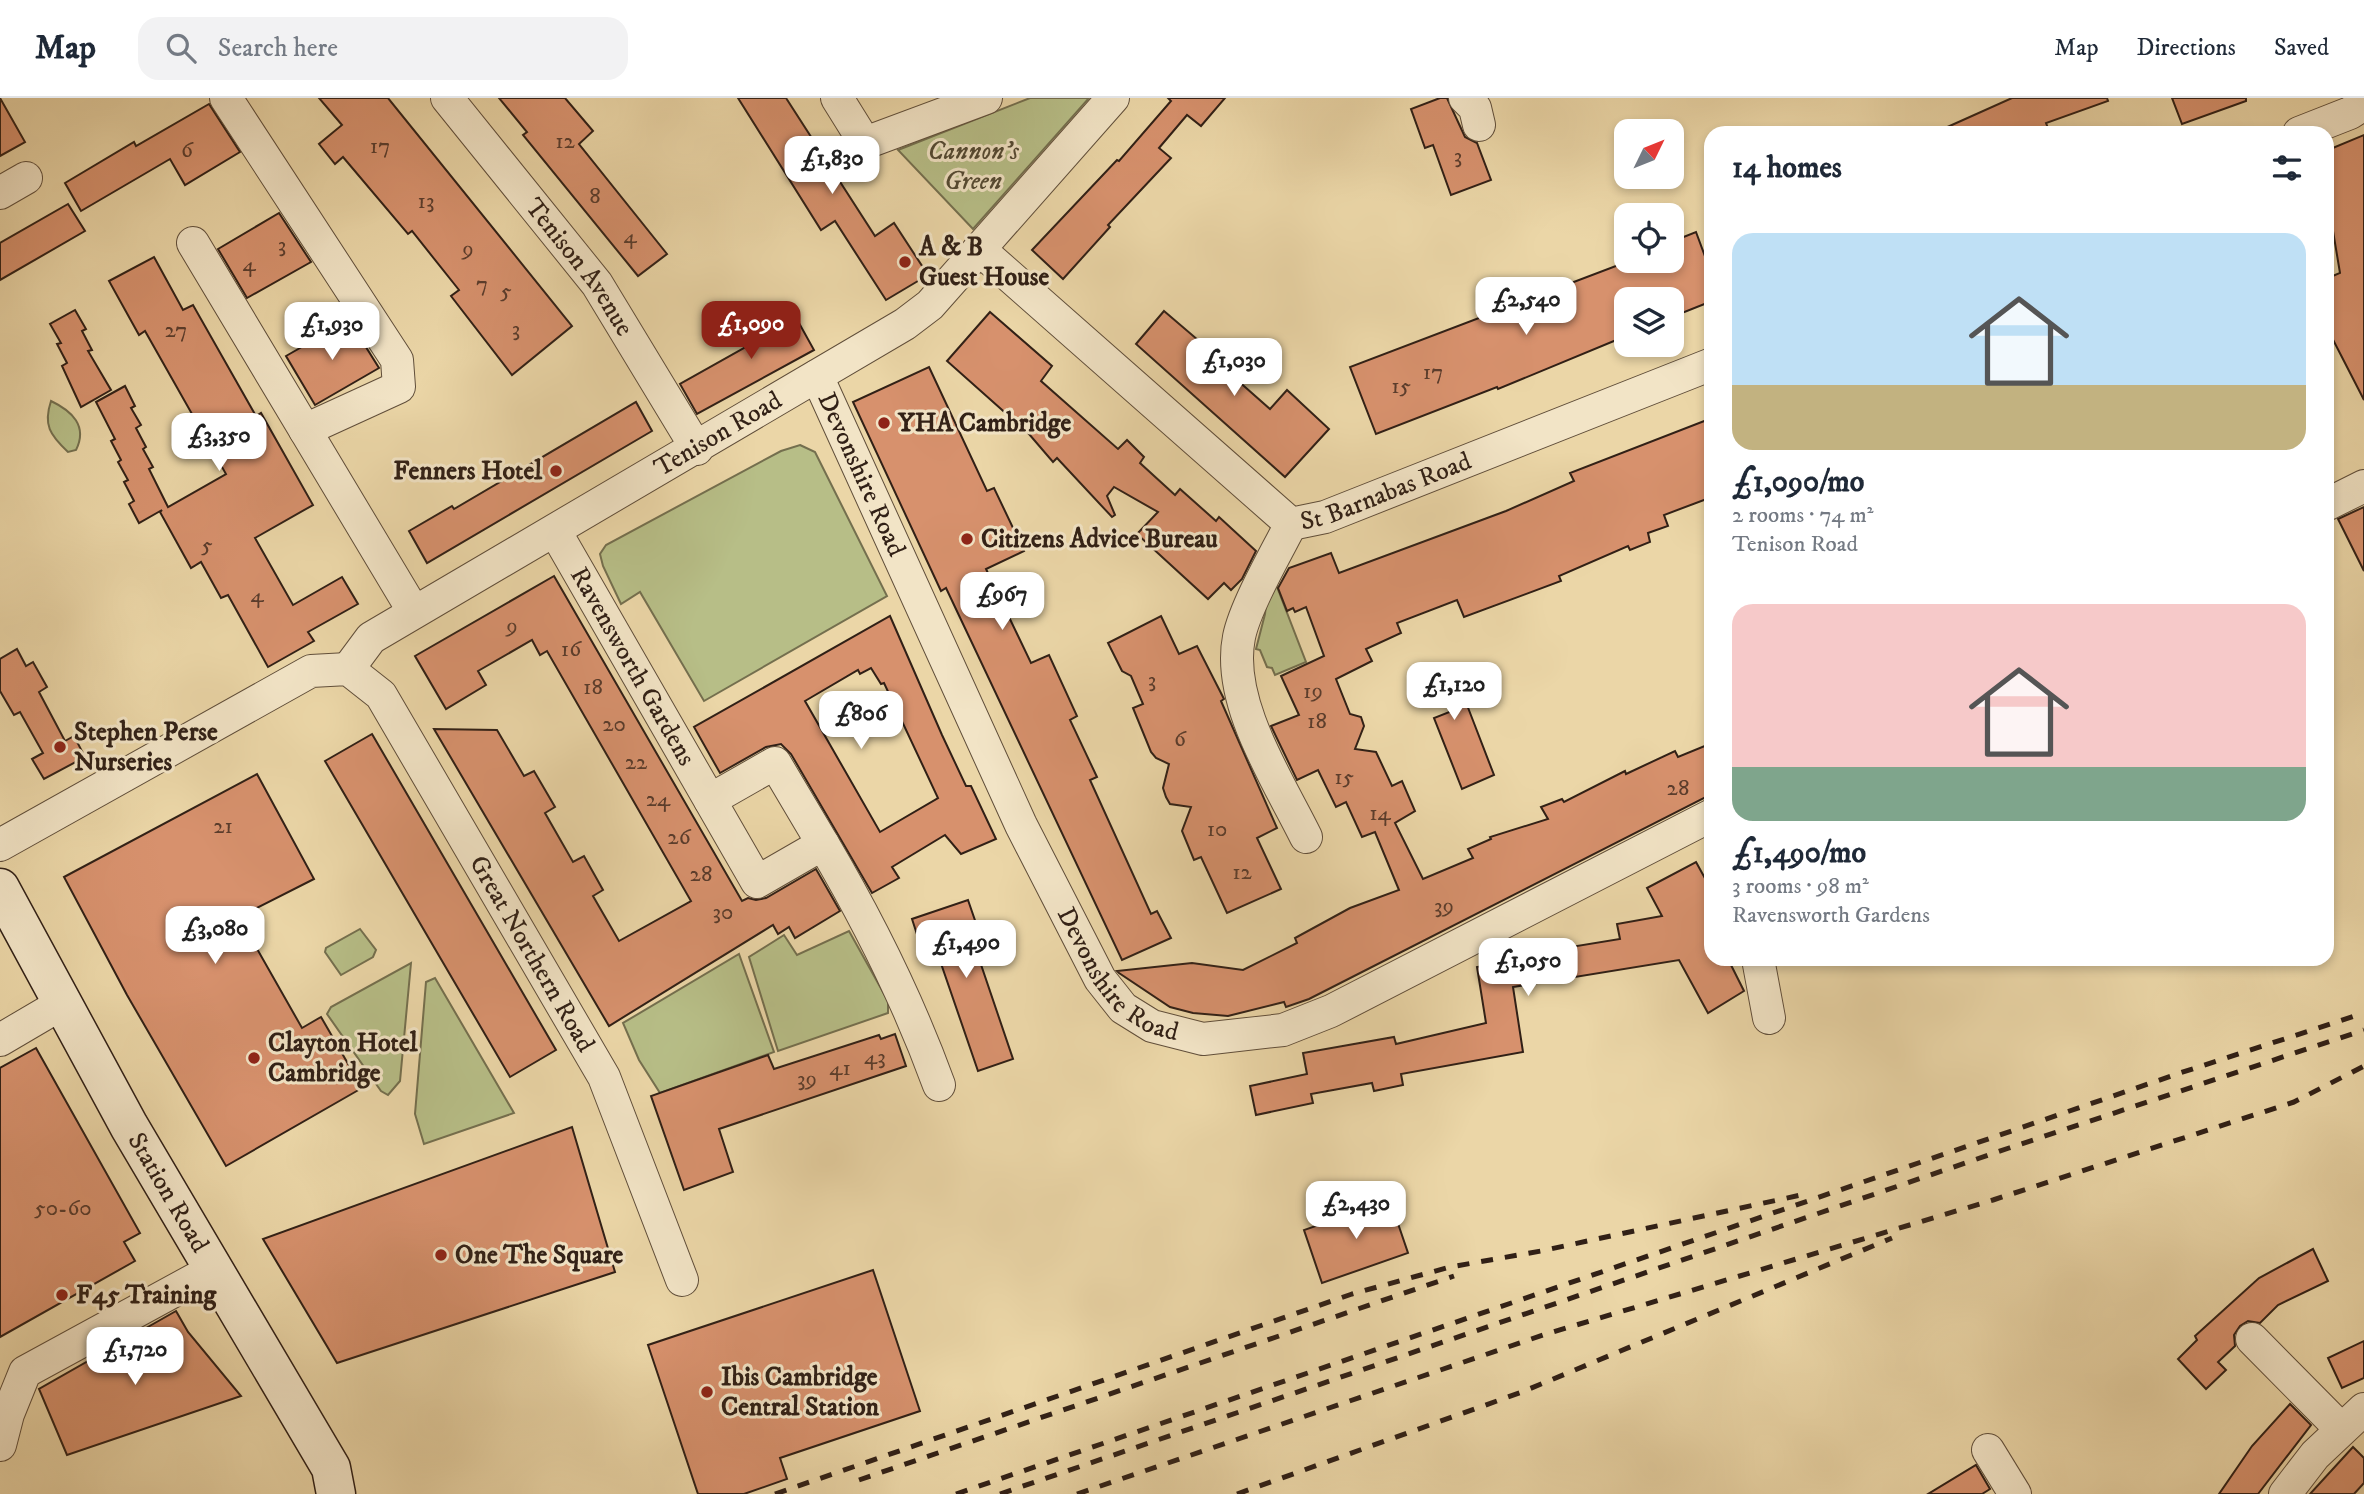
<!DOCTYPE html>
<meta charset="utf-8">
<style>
body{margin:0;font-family:"IM FELL DW Pica",serif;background:#f2f2f3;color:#1f2937;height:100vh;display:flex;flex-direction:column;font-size:26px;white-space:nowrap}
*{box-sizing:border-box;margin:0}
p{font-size:23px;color:#747a83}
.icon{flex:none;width:38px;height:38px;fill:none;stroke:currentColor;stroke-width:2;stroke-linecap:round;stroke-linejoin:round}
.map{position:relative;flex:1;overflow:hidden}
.panel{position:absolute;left:1704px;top:28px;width:630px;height:840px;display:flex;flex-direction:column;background:#fff;border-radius:21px;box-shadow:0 4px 10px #0003}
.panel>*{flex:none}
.needle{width:46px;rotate:47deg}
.tools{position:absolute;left:1614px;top:21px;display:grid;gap:14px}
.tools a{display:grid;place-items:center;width:70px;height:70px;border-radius:14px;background:#fff;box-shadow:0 4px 10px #0003;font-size:35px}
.price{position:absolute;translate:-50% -60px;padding:0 16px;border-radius:14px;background:#fff;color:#222;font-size:23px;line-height:46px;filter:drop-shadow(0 2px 4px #0008)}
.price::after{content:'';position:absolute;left:50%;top:42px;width:21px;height:16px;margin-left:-10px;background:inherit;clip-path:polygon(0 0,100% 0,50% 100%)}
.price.selected{background:#8f2418;color:#fff}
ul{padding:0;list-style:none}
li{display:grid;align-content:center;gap:14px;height:371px;padding:0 28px}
li span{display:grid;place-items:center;height:217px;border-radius:21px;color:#555}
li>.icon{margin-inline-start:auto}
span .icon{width:126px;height:126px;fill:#fffc;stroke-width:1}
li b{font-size:30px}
h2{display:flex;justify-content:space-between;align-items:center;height:84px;padding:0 28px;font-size:30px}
header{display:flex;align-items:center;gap:42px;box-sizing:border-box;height:98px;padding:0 35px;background:#fff;border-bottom:2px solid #e0e1e3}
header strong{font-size:33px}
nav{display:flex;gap:38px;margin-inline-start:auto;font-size:24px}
.search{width:490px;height:63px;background:#f2f2f3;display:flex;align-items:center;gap:18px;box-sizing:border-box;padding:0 24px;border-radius:21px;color:#747a83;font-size:26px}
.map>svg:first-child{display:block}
.green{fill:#b7be87;stroke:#746f4e;stroke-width:2}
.building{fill:#d7916d;stroke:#312016;stroke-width:2;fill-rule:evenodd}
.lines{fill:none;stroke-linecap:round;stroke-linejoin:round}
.street-casing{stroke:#604e3a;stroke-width:34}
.secondary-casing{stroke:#312016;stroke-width:41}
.street{stroke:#f2e4c6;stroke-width:32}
.secondary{stroke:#f2e4c6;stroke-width:38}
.rail{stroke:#312016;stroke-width:5;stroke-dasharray:12 12;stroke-linecap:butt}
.poi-dot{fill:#8f2418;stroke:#f2e4c6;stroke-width:2.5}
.labels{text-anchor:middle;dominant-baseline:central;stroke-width:6;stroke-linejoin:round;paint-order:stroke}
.number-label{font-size:23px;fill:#5a3c2c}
.park-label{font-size:26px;font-style:italic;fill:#524832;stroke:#f2e4c6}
.poi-label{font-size:26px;font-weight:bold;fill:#312016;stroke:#f2e4c6;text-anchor:start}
.street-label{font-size:26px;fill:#312016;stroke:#f2e4c6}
</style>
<header>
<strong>Map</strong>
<div class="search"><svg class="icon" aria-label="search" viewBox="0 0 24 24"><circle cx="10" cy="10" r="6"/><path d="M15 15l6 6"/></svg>Search here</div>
<nav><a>Map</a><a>Directions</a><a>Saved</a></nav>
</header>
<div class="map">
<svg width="2364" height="1396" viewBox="0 0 2364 1396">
<rect width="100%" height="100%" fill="#ebd6a7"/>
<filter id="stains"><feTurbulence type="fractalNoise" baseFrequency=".00286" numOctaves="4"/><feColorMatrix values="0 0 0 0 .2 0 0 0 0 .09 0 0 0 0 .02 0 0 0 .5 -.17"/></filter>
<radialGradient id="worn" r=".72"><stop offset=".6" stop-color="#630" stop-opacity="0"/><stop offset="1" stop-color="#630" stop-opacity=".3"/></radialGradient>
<g class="green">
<path d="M 1030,0 L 1089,0 L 973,131 L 898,52 Z"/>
<path d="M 51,303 C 72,313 88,328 76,352 L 68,354 C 50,337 43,327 51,303 Z"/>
<path d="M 800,347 L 815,354 L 887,498 L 704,603 L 640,494 L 621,506 L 603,468 L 600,456 L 606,447 L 781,353 Z"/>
<path d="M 1268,489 L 1277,489 L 1306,564 L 1275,577 L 1272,570 L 1267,569 L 1260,552 L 1256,551 L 1265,516 Z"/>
<path d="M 360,831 L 376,852 L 373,859 L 341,877 L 325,854 L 326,850 Z"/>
<path d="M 849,833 L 888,903 L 888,915 L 778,953 L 749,859 L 784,837 L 797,857 Z"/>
<path d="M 739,856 L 774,954 L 660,995 L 639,962 L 623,925 Z"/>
<path d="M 411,865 L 400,983 L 388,997 L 381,993 L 327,916 L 331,909 Z"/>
<path d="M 435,880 L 514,1015 L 424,1046 L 415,1016 L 426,884 Z"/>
</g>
<g class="building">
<path d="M 0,0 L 25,44 L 0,58 Z"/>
<path d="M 319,0 L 388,0 L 572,228 L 512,277 L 451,198 L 459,192 L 412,133 L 408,136 L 343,59 L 335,66 L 319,46 L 342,27 Z"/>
<path d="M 499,0 L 565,0 L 593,33 L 579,46 L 667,156 L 638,178 L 523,37 L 527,34 Z"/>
<path d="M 738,0 L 786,0 L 875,138 L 894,125 L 928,177 L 886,202 L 835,123 L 821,132 Z"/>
<path d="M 1168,0 L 1225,0 L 1201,28 L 1187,17 L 1159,50 L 1171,60 L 1108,127 L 1110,129 L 1063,181 L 1032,152 L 1117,62 L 1119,63 L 1171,3 Z"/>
<path d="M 1440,0 L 1447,0 L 1465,39 L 1477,45 L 1491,82 L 1451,97 L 1433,47 L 1425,50 L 1411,11 Z"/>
<path d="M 2012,0 L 2107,0 L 2108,3 L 2046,25 L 2050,35 L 1934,35 Z"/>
<path d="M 2172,0 L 2246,0 L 2246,3 L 2182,26 Z"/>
<path d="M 209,6 L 240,54 L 185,87 L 170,61 L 81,113 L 65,85 L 134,44 L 136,48 Z"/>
<path d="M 2364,37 L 2364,302 L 2328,232 L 2328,180 L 2340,175 L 2328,103 L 2328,52 Z"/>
<path d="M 68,106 L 85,133 L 0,182 L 0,145 Z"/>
<path d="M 279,115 L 311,164 L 247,200 L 218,151 Z"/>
<path d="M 1696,134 L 1706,161 L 1712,159 L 1712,203 L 1677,217 L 1671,201 L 1626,201 L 1626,238 L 1498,291 L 1497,289 L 1376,336 L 1350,269 L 1629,163 L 1671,163 L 1671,144 Z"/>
<path d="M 154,159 L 183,212 L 193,207 L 256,318 L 261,315 L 313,407 L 255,440 L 293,507 L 342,479 L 358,506 L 308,534 L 314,543 L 268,569 L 228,497 L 221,500 L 201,464 L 191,470 L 160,414 L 162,412 L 139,425 L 129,406 L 134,403 L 124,384 L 128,382 L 118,364 L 121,362 L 111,343 L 115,341 L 96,304 L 125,288 L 135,308 L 131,310 L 141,327 L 136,330 L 146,349 L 143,351 L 153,369 L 149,371 L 168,409 L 226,376 L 145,233 L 139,237 L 109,183 Z"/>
<path d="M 789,207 L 814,252 L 697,316 L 680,286 L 758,242 L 750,228 Z"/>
<path d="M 75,212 L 86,231 L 82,233 L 92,252 L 88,253 L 111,292 L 81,309 L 62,268 L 67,265 L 57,246 L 61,245 L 50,226 Z"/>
<path d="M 1164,213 L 1205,248 L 1202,251 L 1270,311 L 1287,292 L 1329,331 L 1285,379 L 1136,246 Z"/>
<path d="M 990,214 L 1052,268 L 1041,283 L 1118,351 L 1127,342 L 1144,359 L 1140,365 L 1175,397 L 1180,391 L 1216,423 L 1219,419 L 1256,453 L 1242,481 L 1231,492 L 1224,485 L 1208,501 L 1137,436 L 1158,414 L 1114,389 L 1107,398 L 1115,417 L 1112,419 L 1057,360 L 1053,364 L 1029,336 L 947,263 Z"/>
<path d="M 349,222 L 379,270 L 315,307 L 286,258 Z"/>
<path d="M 929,269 L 987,393 L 994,390 L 1024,453 L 986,471 L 1031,565 L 1049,557 L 1077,618 L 1070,622 L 1097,679 L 1090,682 L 1151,816 L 1157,813 L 1171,840 L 1122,862 L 946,490 L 941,493 L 853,304 Z"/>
<path d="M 636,304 L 652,333 L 427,465 L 409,433 L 452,408 L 454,411 Z"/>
<path d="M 1712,320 L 1712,399 L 1664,417 L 1668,428 L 1648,435 L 1650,444 L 1630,452 L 1628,448 L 1559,478 L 1561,483 L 1464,519 L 1457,502 L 1397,525 L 1401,535 L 1366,551 L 1372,563 L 1336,581 L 1350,616 L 1361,619 L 1364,628 L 1355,651 L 1376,654 L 1392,688 L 1402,683 L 1415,713 L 1395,725 L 1423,781 L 1473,760 L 1468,751 L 1491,741 L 1490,739 L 1548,721 L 1541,709 L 1562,701 L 1564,704 L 1625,673 L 1626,676 L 1675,653 L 1678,659 L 1712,645 L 1712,696 L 1309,901 L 1286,909 L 1284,904 L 1228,918 L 1193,915 L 1170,909 L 1119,875 L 1117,873 L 1192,865 L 1243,872 L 1297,845 L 1295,840 L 1350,810 L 1399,792 L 1375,734 L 1362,739 L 1346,704 L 1336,709 L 1318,672 L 1297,682 L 1271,628 L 1299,617 L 1281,578 L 1324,558 L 1306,509 L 1295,514 L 1293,510 L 1287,513 L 1278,490 L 1289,470 L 1331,455 L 1339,475 L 1506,413 L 1574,383 L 1570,375 Z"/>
<path d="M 2364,409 L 2364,473 L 2338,421 Z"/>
<path d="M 554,478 L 742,803 L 748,800 L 756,802 L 766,800 L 816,771 L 840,813 L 795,840 L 789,829 L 778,836 L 773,827 L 609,928 L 434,631 L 497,632 L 524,678 L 534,673 L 555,709 L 545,715 L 573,764 L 584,758 L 603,792 L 593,798 L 619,843 L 691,803 L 547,553 L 540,557 L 532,542 L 478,573 L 486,587 L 446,611 L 415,558 Z"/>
<path d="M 890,518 L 942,637 L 966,688 L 971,688 L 996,741 L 961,756 L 945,737 L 892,769 L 899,780 L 872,795 L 791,656 L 781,646 L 766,649 L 720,675 L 694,629 ZM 871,570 L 881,586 L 884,585 L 938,700 L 880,734 L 805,603 L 858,572 L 860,576 Z"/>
<path d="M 1161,518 L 1179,556 L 1197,548 L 1224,601 L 1221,603 L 1277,730 L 1257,740 L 1281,791 L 1227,815 L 1201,759 L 1194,762 L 1182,733 L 1191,709 L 1170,706 L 1166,699 L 1163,690 L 1169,666 L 1156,660 L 1151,654 L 1133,610 L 1143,606 L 1131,578 L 1122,573 L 1108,545 Z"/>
<path d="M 17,551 L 26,568 L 33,564 L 47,589 L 39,594 L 65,643 L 74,638 L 85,659 L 44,681 L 32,661 L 43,655 L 20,614 L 14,617 L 0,593 L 0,561 Z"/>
<path d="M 1467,607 L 1494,677 L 1462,691 L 1434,620 Z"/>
<path d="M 372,636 L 556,952 L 510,979 L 325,663 Z"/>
<path d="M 257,676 L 314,781 L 239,819 L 302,930 L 321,919 L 362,990 L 226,1068 L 127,897 L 64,779 Z"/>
<path d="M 1696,764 L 1712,793 L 1712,861 L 1728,861 L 1744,893 L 1708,915 L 1679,862 L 1513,889 L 1523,954 L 1401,976 L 1403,987 L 1374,993 L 1372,985 L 1311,996 L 1313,1005 L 1256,1017 L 1250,988 L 1307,976 L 1303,955 L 1394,939 L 1396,946 L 1486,925 L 1477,869 L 1540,858 L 1540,854 L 1620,841 L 1617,826 L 1662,818 L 1647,790 Z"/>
<path d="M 968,802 L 980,837 L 972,840 L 1013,961 L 978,973 L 936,851 L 923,855 L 912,821 Z"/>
<path d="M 895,936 L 906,968 L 719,1031 L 733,1074 L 684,1092 L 651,998 L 768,957 L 774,971 L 879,937 L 881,941 Z"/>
<path d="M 36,950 L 140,1135 L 124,1144 L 135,1163 L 0,1239 L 0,970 Z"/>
<path d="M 572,1029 L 615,1174 L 337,1265 L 263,1141 Z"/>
<path d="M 1390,1102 L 1408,1155 L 1322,1185 L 1304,1132 Z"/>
<path d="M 2313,1151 L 2328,1183 L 2278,1207 L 2260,1225 L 2248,1223 L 2240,1228 L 2234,1237 L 2235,1248 L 2218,1264 L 2226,1272 L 2206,1291 L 2178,1261 L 2197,1242 L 2195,1238 L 2259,1180 Z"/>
<path d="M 873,1172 L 920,1313 L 780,1360 L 787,1381 L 744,1396 L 698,1396 L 648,1247 Z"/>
<path d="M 176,1213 L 188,1234 L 241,1298 L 67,1357 L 39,1291 Z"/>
<path d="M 2364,1243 L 2364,1280 L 2342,1290 L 2328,1260 Z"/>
<path d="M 2290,1306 L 2311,1327 L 2258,1396 L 2219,1396 L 2252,1348 Z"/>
<path d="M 2353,1349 L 2364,1360 L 2364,1385 L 2354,1396 L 2310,1396 Z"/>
<path d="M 1976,1367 L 1990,1391 L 1982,1396 L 1928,1396 Z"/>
</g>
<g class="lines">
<defs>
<g id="street">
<path d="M 226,0 L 397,262 L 399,289 L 305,332"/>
<path id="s1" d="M 447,0 L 597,186 L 697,351"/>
<path d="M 837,0 L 865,45 L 986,0"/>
<path d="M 1465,0 L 1475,10 L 1479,27"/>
<path d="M 2299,35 L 2350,15 L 2364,6"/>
<path d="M 0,95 L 26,80"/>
<path d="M 193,145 L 414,514"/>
<path id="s2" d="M 979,151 L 1291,426 L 1325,419 L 1712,266"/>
<path id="s3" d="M 817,278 L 1021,727 L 1100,881 L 1123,910 L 1152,928 L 1203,941 L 1283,932 L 1331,913 L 1712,717"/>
<path d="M 2328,406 L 2364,388"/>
<path d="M 1291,426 C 1276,455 1245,509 1239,539 C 1226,604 1278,682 1306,739"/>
<path id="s4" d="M 555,433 L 757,784 L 823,746 C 869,824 908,902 939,987"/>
<path id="s5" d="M 348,571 L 371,540 L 905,226 L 930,207 L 1113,0"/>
<path d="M 710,702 L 775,665 L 823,746"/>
<path id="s6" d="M 0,747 L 311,573 L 348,571 L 381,597 L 604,979 L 682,1182"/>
<path d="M 1758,861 L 1769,920"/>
<path d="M 0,942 L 63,905"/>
<path d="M 2252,1241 L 2341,1331"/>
<path d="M 0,1347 L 8,1316 L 25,1274 L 214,1171"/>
<path d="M 1988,1352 L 2015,1396"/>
<path d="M 2285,1396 L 2315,1357 L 2364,1311"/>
</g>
<g id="secondary">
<path id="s7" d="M 0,790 L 129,1028 L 331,1370 L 336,1396"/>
</g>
</defs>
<use href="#street" class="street-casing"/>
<use href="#secondary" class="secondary-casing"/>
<use href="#street" class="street"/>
<use href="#secondary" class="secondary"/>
<g class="rail">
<path d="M 859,1382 L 1454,1178"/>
<path d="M 775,1396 L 1352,1196 L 1450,1169 L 1541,1153 L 1801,1097"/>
<path d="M 956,1396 L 2180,975 L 2364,915"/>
<path d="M 1000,1396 L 2009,1050 L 2364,932"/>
<path d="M 1077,1396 L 1543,1237 L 1993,1102 L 2294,1004 L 2364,968"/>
<path d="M 1237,1396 L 1522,1294 L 1892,1140"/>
</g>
</g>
<g class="poi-dot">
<circle cx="905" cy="164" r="7"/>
<circle cx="884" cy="325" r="7"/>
<circle cx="556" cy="373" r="7"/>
<circle cx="967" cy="441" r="7"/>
<circle cx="60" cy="649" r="7"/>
<circle cx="254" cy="960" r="7"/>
<circle cx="441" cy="1157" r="7"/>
<circle cx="62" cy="1197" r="7"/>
<circle cx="707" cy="1294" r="7"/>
</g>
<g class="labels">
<g class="number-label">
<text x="565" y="43">12</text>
<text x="380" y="48">17</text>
<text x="187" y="52">6</text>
<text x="1458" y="58">3</text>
<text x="595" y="98">8</text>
<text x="426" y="103">13</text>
<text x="630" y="138">4</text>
<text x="282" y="147">3</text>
<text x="468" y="151">9</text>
<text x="249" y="166">4</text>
<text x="482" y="186">7</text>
<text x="506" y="193">5</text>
<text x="516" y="231">3</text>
<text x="176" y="232">27</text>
<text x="1433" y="274">17</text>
<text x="1401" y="288">15</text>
<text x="207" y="447">5</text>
<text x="257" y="497">4</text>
<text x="512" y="528">9</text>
<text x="571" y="551">16</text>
<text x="1152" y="582">3</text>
<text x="593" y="589">18</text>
<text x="1313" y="593">19</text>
<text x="1317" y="623">18</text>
<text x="614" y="626">20</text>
<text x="1180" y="641">6</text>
<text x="636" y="664">22</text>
<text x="1344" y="679">15</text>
<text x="1678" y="690">28</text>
<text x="658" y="701">24</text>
<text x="1380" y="715">14</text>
<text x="223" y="728">21</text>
<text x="1217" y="731">10</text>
<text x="679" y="739">26</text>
<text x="1242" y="774">12</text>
<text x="701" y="776">28</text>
<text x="1444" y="808">39</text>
<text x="723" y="814">30</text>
<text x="875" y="959">43</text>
<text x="840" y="970">41</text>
<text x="807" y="981">39</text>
<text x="63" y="1110">50-60</text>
</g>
<g class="park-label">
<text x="973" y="53">Cannon's<tspan x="973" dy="30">Green</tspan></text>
</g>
<g class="poi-label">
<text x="919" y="149">A &amp; B<tspan x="919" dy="30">Guest House</tspan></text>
<text x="898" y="325">YHA Cambridge</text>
<text x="542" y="373" text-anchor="end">Fenners Hotel</text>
<text x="981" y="441">Citizens Advice Bureau</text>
<text x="74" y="634">Stephen Perse<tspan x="74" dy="30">Nurseries</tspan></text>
<text x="268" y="945">Clayton Hotel<tspan x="268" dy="30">Cambridge</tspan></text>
<text x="455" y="1157">One The Square</text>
<text x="76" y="1197">F45 Training</text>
<text x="721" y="1279">Ibis Cambridge<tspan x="721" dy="30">Central Station</tspan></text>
</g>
<g class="street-label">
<text stroke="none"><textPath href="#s1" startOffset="215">Tenison Avenue</textPath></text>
<text stroke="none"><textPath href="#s5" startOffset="441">Tenison Road</textPath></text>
<text stroke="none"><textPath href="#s3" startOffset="108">Devonshire Road</textPath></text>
<text stroke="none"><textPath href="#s2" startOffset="516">St Barnabas Road</textPath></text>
<text stroke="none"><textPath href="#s4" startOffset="156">Ravensworth Gardens</textPath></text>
<text stroke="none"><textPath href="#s6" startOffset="735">Great Northern Road</textPath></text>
<text stroke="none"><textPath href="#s3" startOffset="676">Devonshire Road</textPath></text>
<text stroke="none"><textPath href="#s7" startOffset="348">Station Road</textPath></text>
</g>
</g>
<rect width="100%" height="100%" filter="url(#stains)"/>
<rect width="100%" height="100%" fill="url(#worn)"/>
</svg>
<div class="tools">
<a><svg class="needle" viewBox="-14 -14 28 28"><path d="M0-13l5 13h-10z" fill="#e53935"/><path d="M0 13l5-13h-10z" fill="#747a83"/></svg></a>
<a><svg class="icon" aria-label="locate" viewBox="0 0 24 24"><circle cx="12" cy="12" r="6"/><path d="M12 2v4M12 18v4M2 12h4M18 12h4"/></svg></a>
<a><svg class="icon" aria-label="layers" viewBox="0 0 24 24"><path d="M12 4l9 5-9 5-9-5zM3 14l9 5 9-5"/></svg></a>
</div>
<b class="price" style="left:832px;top:98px">£1,830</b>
<b class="price" style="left:1526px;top:239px">£2,540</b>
<b class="price selected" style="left:751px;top:263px">£1,090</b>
<b class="price" style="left:332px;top:264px">£1,930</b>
<b class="price" style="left:1234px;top:300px">£1,030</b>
<b class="price" style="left:219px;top:375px">£3,350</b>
<b class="price" style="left:1002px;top:534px">£967</b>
<b class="price" style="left:1454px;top:624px">£1,120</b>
<b class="price" style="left:861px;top:653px">£806</b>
<b class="price" style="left:215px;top:868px">£3,080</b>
<b class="price" style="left:966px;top:882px">£1,490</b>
<b class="price" style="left:1528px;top:900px">£1,050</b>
<b class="price" style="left:1356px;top:1143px">£2,430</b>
<b class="price" style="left:135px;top:1289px">£1,720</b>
<section class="panel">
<h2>14 homes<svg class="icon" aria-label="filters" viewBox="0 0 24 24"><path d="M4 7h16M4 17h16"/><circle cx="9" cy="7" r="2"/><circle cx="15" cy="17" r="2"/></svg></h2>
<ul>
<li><span style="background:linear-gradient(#bfe0f5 70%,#c2b280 0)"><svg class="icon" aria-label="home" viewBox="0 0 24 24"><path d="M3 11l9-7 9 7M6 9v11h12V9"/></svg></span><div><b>£1,090/mo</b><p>2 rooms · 74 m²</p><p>Tenison Road</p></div></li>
<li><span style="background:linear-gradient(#f6c9c9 75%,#7fa58c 0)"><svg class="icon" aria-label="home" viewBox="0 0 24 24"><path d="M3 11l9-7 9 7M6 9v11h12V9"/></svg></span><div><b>£1,490/mo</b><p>3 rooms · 98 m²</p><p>Ravensworth Gardens</p></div></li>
</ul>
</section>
</div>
